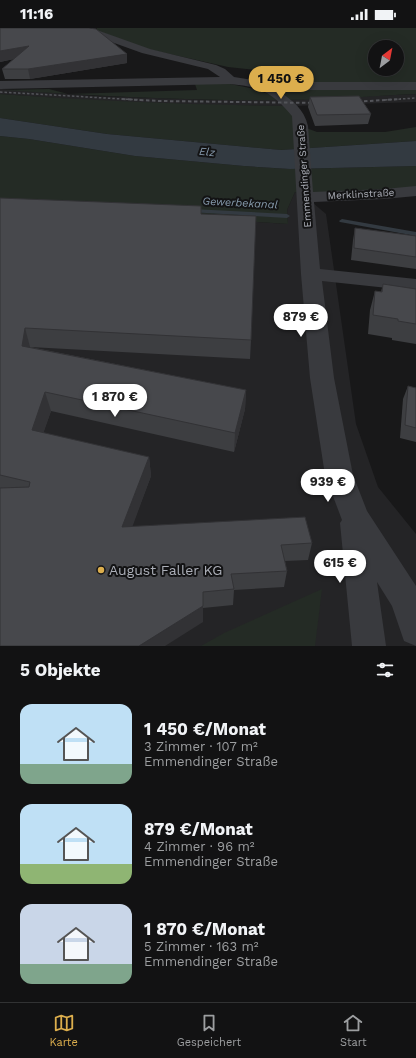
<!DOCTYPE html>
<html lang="de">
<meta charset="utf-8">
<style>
body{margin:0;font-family:"Work Sans",sans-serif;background:#1b1b1c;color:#f1f3f6;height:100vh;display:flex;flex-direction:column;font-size:15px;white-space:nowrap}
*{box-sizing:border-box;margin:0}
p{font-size:13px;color:#9c9ea0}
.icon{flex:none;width:22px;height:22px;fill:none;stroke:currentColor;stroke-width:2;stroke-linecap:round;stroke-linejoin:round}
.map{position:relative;height:618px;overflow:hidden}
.side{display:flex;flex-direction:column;background:#121213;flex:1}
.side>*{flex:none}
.needle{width:26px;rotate:32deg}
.controls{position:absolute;left:368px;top:12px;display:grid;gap:8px}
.controls a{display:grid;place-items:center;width:36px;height:36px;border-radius:50%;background:#121213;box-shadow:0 4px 16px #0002,0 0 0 1px #313233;font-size:20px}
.price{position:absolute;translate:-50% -34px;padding:0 9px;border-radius:14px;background:#fff;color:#222;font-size:13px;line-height:26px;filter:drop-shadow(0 1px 2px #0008)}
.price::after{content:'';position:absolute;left:50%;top:24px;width:12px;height:9px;margin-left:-6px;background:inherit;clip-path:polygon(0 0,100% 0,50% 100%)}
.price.current{background:#dcae4d;color:#111}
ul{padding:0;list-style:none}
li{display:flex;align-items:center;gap:12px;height:100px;padding:0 20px}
li span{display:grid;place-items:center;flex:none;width:112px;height:80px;border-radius:12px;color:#555}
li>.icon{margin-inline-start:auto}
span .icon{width:48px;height:48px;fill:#fffc;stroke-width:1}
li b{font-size:17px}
h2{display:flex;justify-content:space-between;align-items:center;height:48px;padding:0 20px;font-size:17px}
.status{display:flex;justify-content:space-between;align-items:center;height:28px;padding:0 20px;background:#121213;direction:ltr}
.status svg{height:11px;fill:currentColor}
.menu{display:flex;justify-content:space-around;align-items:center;height:56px;border-top:1px solid #313233;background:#121213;font-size:11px;color:#9c9ea0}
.menu a{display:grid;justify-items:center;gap:2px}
.menu .current{color:#dcae4d}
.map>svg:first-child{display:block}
.built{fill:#242426}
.green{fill:#242b25;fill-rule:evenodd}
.water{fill:#333a41}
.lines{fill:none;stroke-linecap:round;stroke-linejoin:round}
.stream{fill:#333a41;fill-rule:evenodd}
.minor{fill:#393a3e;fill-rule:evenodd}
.rail-far1{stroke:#535459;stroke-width:1.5;stroke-dasharray:2.5 2;stroke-linecap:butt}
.rail{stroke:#535459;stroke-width:2;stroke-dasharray:3.5 2.5;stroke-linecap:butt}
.wall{fill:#3d3e41}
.shaded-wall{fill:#323235}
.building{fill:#47484c;stroke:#323235}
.poi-dot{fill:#dcae4d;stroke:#131314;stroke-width:1.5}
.labels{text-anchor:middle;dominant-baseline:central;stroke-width:4;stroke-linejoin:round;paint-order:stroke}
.far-street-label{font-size:10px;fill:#acafb8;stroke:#131314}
.far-water-label{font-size:11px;font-style:italic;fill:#879bae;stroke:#131314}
.near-poi-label{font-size:14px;fill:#acafb8;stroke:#131314;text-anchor:start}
</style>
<div class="status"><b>11:16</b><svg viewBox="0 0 49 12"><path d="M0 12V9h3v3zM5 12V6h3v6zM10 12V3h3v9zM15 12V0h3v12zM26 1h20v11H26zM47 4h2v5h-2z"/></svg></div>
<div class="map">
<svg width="416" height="618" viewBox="0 0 416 618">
<rect width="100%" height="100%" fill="#181819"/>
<g class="built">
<path d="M 0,61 L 95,68 L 212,72 L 284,72 L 416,66 L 416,74 L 291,78 L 190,77 L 95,73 L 0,66 Z"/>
<path d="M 295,164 L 306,169 L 326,186 L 356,396 L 378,459 L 416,506 L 416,618 L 0,618 L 0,177 L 288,196 L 287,182 Z"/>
</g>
<g class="green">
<path d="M 97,0 L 416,0 L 416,58 L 299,58 L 297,54 L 257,42 L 228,39 L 143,20 L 96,2 ZM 375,19 L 397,19 L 397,41 L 375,41 Z"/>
<path d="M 225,55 L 250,60 L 269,66 L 297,60 L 416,61 L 416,66 C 372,68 327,72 282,72 C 189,73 96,68 3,62 L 49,61 L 68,66 L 197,62 L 195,56 Z"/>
<path d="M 0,66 C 97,73 194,77 291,78 L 301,98 L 317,104 L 385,104 L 416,99 L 416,113 L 281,122 L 107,106 L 0,90 Z"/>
<path d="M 0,108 L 29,111 L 135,128 L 244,138 L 290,141 L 416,138 L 416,163 L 306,169 L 295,164 L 287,182 L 288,196 L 0,177 Z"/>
<path d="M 322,561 L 315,618 L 201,618 L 224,605 Z"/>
</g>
<path class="water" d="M 0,90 L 107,106 L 281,122 L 416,113 L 416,138 L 290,141 L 244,138 L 135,128 L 29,111 L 0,108 Z"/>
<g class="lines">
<g class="stream">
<path d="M 192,181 L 287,186 L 290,188 L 287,190 L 190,184 L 189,183 Z"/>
<path d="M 342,191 L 416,204 L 416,208 L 340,194 L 339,193 Z"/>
</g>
<path class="minor" d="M 58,0 L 94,1 L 150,21 L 216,37 L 225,41 L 234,49 L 260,53 L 271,57 L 299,54 L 416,54 L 416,62 L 299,62 L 280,64 C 293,73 304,81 308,98 L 313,164 L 384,161 L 416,158 L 416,168 L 384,171 L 314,174 L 320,241 L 416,251 L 416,263 L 322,253 L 334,350 L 353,447 L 367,483 L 416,558 L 416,618 L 404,613 L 392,578 L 377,554 L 386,618 L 352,618 L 340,495 L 342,492 L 325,447 L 310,350 L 301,246 L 292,88 C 284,78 271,65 258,61 C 250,58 239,57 230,56 L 0,61 L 0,53 L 220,49 L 208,41 L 142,25 L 92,7 L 63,3 Z"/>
<g class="rail-far1">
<path d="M 0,64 L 140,72"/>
<path d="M 385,72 L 416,70"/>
</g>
<g class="rail">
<path d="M 122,71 L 159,73 L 320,75"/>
<path d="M 352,74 L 401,71"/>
</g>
</g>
<g class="wall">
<path d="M 0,0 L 127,35 L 30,51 L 5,51 L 2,41 L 14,31 L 0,34 Z"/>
<path d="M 310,69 L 371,86 L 368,96 L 315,98 L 308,79 Z"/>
<path d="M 0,170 L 201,186 L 251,312 L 250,331 L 30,319 L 246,362 L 245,381 L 234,424 L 51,383 L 43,405 L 149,429 L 151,448 L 132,498 L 312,515 L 308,532 L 285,533 L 287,543 L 284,559 L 234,562 L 233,577 L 203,580 L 203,594 L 0,618 Z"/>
<path d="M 355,200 L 416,208 L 416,241 L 351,232 L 353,212 Z"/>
<path d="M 383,256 L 416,261 L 416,316 L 392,312 L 392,310 L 368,306 L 370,282 L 375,263 L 381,264 Z"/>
<path d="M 408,358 L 416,360 L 416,414 L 400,410 L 403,371 Z"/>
</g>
<g class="shaded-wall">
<path d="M 29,18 L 31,27 L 0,34 L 0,23 Z"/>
<path d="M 127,26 L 127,35 L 30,51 L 28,41 Z"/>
<path d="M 25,300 L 30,319 L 28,336 L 22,318 Z"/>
<path d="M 246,362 L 245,381 L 234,424 L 235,405 Z"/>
<path d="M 45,364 L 51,383 L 38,421 L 32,402 Z"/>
<path d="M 149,429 L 151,448 L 126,516 L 122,499 Z"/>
<path d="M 203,578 L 203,594 L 165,618 L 139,618 Z"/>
</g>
<g class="building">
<path d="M 0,0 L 89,0 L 96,1 L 127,26 L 28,41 L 2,41 L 29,18 L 0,23 Z"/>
<path d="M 359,68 L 371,86 L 317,87 L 310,69 Z"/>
<path d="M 0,170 L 201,178 L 201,186 L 256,188 L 251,312 L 25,300 L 22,318 L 246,362 L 235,405 L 45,364 L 32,402 L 149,429 L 122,499 L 305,489 L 312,515 L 281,517 L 287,543 L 231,546 L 234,561 L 203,564 L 203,578 L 139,618 L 0,618 L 0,460 L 29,459 L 30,454 L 0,447 Z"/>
<path d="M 355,200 L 416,208 L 416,229 L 354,220 Z"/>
<path d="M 383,256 L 416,261 L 416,296 L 398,293 L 398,291 L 373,287 L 375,263 L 382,264 Z"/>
<path d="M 408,358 L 416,360 L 416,400 L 405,397 Z"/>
</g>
<circle class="poi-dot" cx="101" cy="542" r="4"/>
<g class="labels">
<g class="far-street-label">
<text transform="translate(304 148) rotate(-94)">Emmendinger Straße</text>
<text transform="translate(361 166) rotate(-3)">Merklinstraße</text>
</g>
<g class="far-water-label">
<text transform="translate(207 124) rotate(6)">Elz</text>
<text transform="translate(240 175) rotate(3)">Gewerbekanal</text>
</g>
<g class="near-poi-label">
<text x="109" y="542">August Faller KG</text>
</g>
</g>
</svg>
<div class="controls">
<a><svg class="needle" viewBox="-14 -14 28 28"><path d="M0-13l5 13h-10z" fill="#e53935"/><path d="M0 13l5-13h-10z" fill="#9c9ea0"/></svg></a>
</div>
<b class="price current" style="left:281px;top:72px">1 450 €</b>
<b class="price" style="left:301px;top:310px">879 €</b>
<b class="price" style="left:115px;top:390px">1 870 €</b>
<b class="price" style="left:328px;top:475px">939 €</b>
<b class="price" style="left:340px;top:556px">615 €</b>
</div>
<section class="side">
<h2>5 Objekte<svg class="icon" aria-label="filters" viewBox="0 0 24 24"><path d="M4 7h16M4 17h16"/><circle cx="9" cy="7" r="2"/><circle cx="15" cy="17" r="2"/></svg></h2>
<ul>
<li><span style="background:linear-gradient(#bfe0f5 75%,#7fa58c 0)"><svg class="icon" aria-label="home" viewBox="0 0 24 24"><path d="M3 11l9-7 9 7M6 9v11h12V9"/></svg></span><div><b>1 450 €/Monat</b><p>3 Zimmer · 107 m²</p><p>Emmendinger Straße</p></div></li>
<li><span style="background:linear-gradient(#bfe0f5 75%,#8fb573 0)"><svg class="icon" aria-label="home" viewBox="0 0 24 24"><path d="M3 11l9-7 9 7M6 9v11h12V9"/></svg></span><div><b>879 €/Monat</b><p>4 Zimmer · 96 m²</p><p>Emmendinger Straße</p></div></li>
<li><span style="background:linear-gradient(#c9d6e8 75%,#7fa58c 0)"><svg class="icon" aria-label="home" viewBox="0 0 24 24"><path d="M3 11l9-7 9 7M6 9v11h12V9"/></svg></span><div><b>1 870 €/Monat</b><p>5 Zimmer · 163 m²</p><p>Emmendinger Straße</p></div></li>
</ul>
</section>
<nav class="menu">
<a class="current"><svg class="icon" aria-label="map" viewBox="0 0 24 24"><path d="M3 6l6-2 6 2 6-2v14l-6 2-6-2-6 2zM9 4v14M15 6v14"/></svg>Karte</a>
<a><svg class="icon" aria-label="saved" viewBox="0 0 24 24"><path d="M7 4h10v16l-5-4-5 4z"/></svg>Gespeichert</a>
<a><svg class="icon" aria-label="home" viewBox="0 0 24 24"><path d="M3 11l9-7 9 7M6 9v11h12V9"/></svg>Start</a>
</nav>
